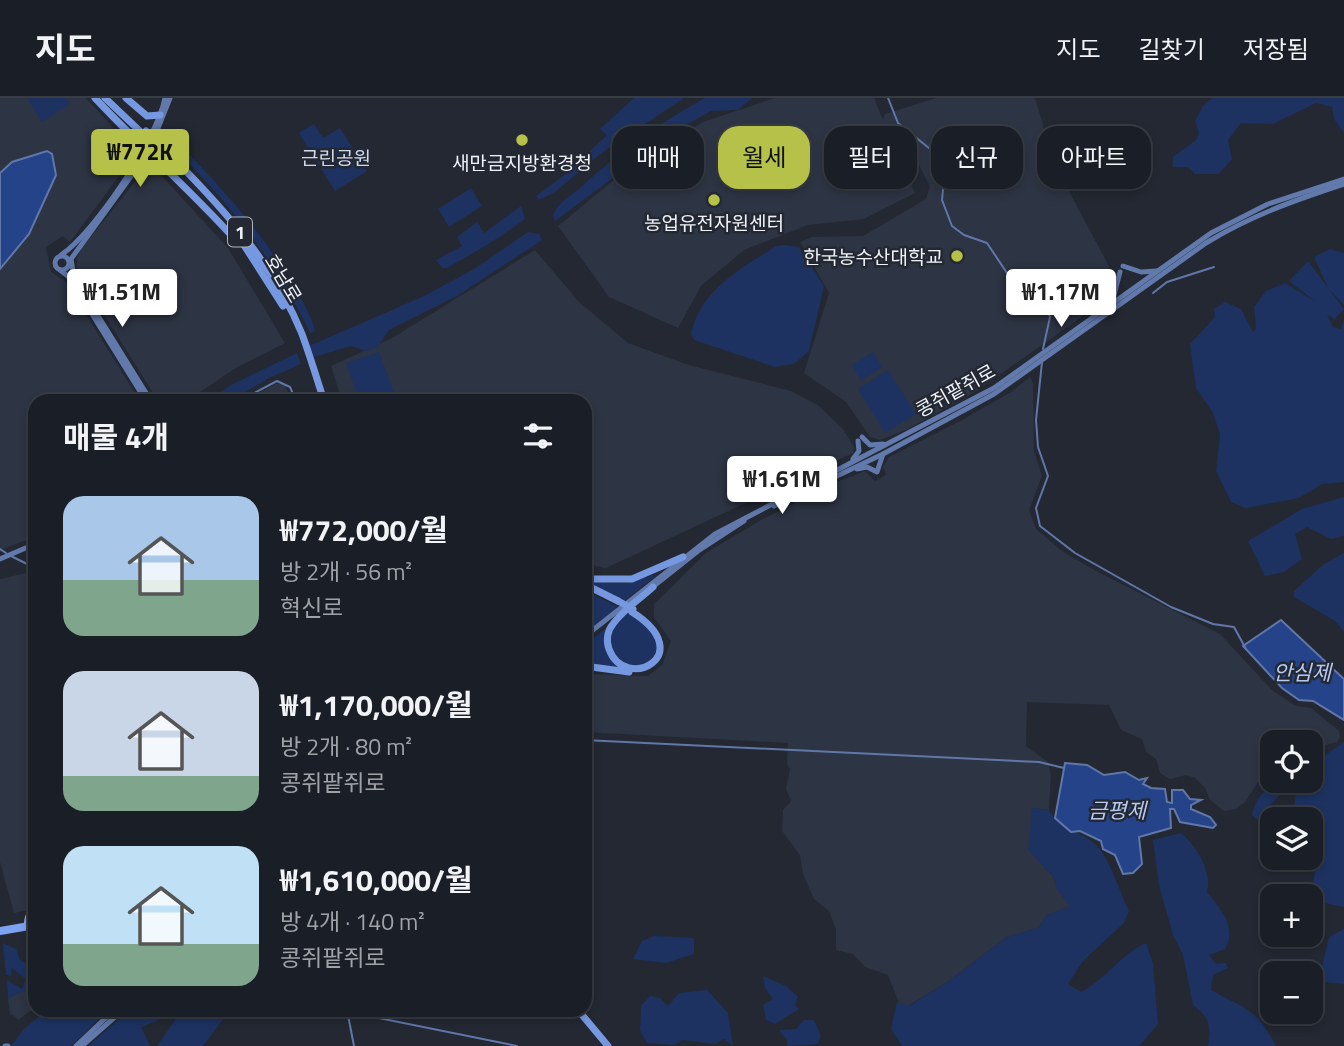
<!DOCTYPE html>
<html lang="ko">
<meta charset="utf-8">
<style>
body{margin:0;font-family:"Titillium Web","Noto Sans KR",sans-serif;background:#23272e;color:#f1f3f6;height:100vh;display:flex;flex-direction:column;font-size:26px;white-space:nowrap}
*{box-sizing:border-box;margin:0}
p{font-size:23px;color:#9fa2a7}
.icon{flex:none;width:38px;height:38px;fill:none;stroke:currentColor;stroke-width:2;stroke-linecap:round;stroke-linejoin:round}
.map{position:relative;flex:1;overflow:hidden}
.details{position:absolute;left:28px;top:296px;width:564px;height:623px;display:flex;flex-direction:column;background:#1a1e26;border-radius:21px;box-shadow:0 4px 10px #0003,0 0 0 2px #383c43}
.details>*{flex:none}
.top-card{position:absolute;left:612px;top:28px;width:626px;height:63px;display:flex;gap:14px}
.tools{position:absolute;left:1260px;top:632px;display:grid;gap:14px}
.tools a{display:grid;place-items:center;width:63px;height:63px;border-radius:14px;background:#1a1e26;box-shadow:0 4px 10px #0003,0 0 0 2px #383c43;font-size:35px}
.price{position:absolute;translate:-50% -60px;padding:0 16px;border-radius:7px;background:#fff;color:#222;font-size:23px;line-height:46px;filter:drop-shadow(0 2px 4px #0008)}
.price::after{content:'';position:absolute;left:50%;top:42px;width:21px;height:16px;margin-left:-10px;background:inherit;clip-path:polygon(0 0,100% 0,50% 100%)}
.price.selected{background:#b6c149;color:#111}
ul{padding:0;list-style:none}
li{display:flex;align-items:center;gap:21px;height:175px;padding:0 35px}
li span{display:grid;place-items:center;flex:none;width:196px;height:140px;border-radius:21px;color:#555}
li>.icon{margin-inline-start:auto}
span .icon{width:84px;height:84px;fill:#fffc;stroke-width:1}
li b{font-size:30px}
h2{display:flex;justify-content:space-between;align-items:center;height:84px;padding:0 35px;font-size:30px}
.chip{padding:0 24px;border-radius:21px;background:#1a1e26;box-shadow:0 4px 10px #0003,0 0 0 2px #383c43;font-size:24px;line-height:63px}
.chip.selected{background:#b6c149;color:#111}
header{display:flex;align-items:center;gap:42px;box-sizing:border-box;height:98px;padding:0 35px;background:#1a1e26;border-bottom:2px solid #383c43}
header strong{font-size:33px}
nav{display:flex;gap:38px;margin-inline-start:auto;font-size:24px}
.map>svg:first-child{display:block}
.built{fill:#2d3443}
.green{fill:#1d3261}
.water{fill:#254389;stroke:#6177aa;stroke-width:2}
.lines{fill:none;stroke-linecap:round;stroke-linejoin:round}
.stream{stroke:#6177aa;stroke-width:2}
.secondary{stroke:#6179ab;stroke-width:5}
.trunk{stroke:#7698e0;stroke-width:7}
.motorway{stroke:#7da2f1;stroke-width:8}
.trunk-bridge{stroke:#7698e0;stroke-width:7}
.poi-dot{fill:#b6c149;stroke:#232832;stroke-width:2.5}
.labels{text-anchor:middle;dominant-baseline:central;stroke-width:5;stroke-linejoin:round;paint-order:stroke}
.shield{fill:#232832;stroke:#b1b5bd;stroke-width:2}
.shield-label{font-size:18px;font-weight:bold;fill:#eef1f8}
.park-label{font-size:19px;fill:#cfd9ee;stroke:#232832}
.poi-label{font-size:19px;fill:#eef1f8;stroke:#232832}
.street-label{font-size:19px;fill:#eef1f8;stroke:#232832}
.water-label{font-size:21px;font-style:italic;fill:#b5c9f2;stroke:#232832}
</style>
<header>
<strong>지도</strong>
<nav><a>지도</a><a>길찾기</a><a>저장됨</a></nav>
</header>
<div class="map">
<svg width="1344" height="948" viewBox="0 0 1344 948">
<rect width="100%" height="100%" fill="#232832"/>
<g class="built">
<path d="M 0,0 L 86,0 L 136,55 L 70,144 L 63,138 L 46,149 L 51,174 L 65,183 L 140,303 L 35,303 L 35,439 L 0,452 Z"/>
<path d="M 775,0 L 874,0 L 883,22 L 885,16 L 936,0 L 1035,0 L 1055,67 L 1112,174 L 1106,202 L 975,294 L 906,332 L 880,342 L 870,339 L 846,304 L 804,275 L 829,195 L 800,144 L 812,139 L 863,138 L 926,101 L 930,88 L 911,52 L 888,32 L 915,95 L 864,121 L 808,127 L 744,152 L 701,188 L 678,230 L 609,199 L 558,128 L 631,68 L 703,24 Z"/>
<path d="M 150,65 L 228,150 L 285,245 L 234,271 L 187,303 L 158,303 L 77,173 L 77,160 L 82,150 Z"/>
<path d="M 535,152 L 579,204 L 628,245 L 689,267 L 791,293 L 819,308 L 843,331 L 854,349 L 853,355 L 606,470 L 585,466 L 584,303 L 342,303 L 331,268 L 392,240 Z"/>
<path d="M 1030,279 L 1033,285 L 1034,353 L 1042,378 L 1029,412 L 1036,431 L 1062,453 L 1096,473 L 1220,536 L 1272,592 L 1296,608 L 1311,610 L 1339,633 L 1340,639 L 1337,644 L 1311,651 L 1311,644 L 1272,644 L 1272,675 L 1258,684 L 1245,704 L 1236,711 L 1224,713 L 1210,702 L 1205,690 L 1195,680 L 1186,677 L 1170,681 L 1160,675 L 1156,661 L 1146,654 L 1142,641 L 1121,632 L 1109,607 L 1027,604 L 1026,648 L 1048,664 L 1051,677 L 1049,712 L 1032,710 L 1045,770 L 1053,778 L 1057,791 L 1071,808 L 1047,817 L 1038,830 L 1007,839 L 949,883 L 908,908 L 900,907 L 888,877 L 865,869 L 853,856 L 836,852 L 836,832 L 829,813 L 814,801 L 803,776 L 800,757 L 782,733 L 783,712 L 791,703 L 786,691 L 790,671 L 787,666 L 788,645 L 585,634 L 584,576 L 648,578 L 662,567 L 671,543 L 654,519 L 654,506 L 706,455 L 761,422 L 839,383 L 865,373 L 875,383 L 886,377 L 883,369 L 889,359 L 962,322 L 1011,294 Z"/>
<path d="M 283,285 L 294,303 L 245,303 L 275,286 Z"/>
<path d="M 35,473 L 35,811 L 14,815 L 0,764 L 0,481 Z"/>
<path d="M 27,891 L 35,898 L 35,909 L 18,922 L 13,916 L 10,917 L 8,900 Z"/>
</g>
<g class="green">
<path d="M 27,0 L 66,0 L 70,6 L 42,24 Z"/>
<path d="M 634,0 L 684,0 L 600,56 L 555,94 L 539,102 L 536,98 L 566,76 L 607,37 L 600,31 Z"/>
<path d="M 705,0 L 752,0 L 738,12 L 711,13 L 679,31 L 555,123 L 553,117 C 558,105 570,98 580,90 C 618,55 659,25 705,0 Z"/>
<path d="M 1212,0 L 1344,0 L 1344,35 L 1334,21 L 1332,9 L 1316,5 L 1273,26 L 1241,25 L 1228,42 L 1232,61 L 1219,76 L 1195,76 L 1188,69 L 1173,69 L 1173,59 L 1196,42 L 1199,35 L 1195,23 L 1203,8 Z"/>
<path d="M 314,26 L 323,40 L 340,30 L 367,73 L 335,93 L 299,35 Z"/>
<path d="M 165,31 C 212,80 257,126 292,185 C 300,199 311,216 315,233 L 310,235 C 274,158 222,97 162,38 Z"/>
<path d="M 471,90 L 482,108 L 449,129 L 438,111 Z"/>
<path d="M 521,108 L 525,121 C 500,140 474,155 447,170 L 442,170 L 436,162 L 462,148 L 457,139 L 477,124 L 484,135 Z"/>
<path d="M 528,134 L 539,136 L 542,142 L 457,198 L 389,232 L 377,250 L 366,253 L 351,248 L 314,259 L 309,248 L 424,198 L 474,171 Z"/>
<path d="M 784,147 L 799,149 L 824,188 L 809,253 L 794,266 L 775,269 L 694,242 L 691,236 C 700,192 742,170 776,148 Z"/>
<path d="M 1330,151 L 1344,155 L 1344,207 L 1328,190 L 1314,159 Z"/>
<path d="M 1308,163 L 1344,211 L 1335,221 L 1327,217 L 1333,229 L 1341,231 L 1344,221 L 1344,384 L 1322,386 L 1299,400 L 1246,410 L 1231,404 L 1216,373 L 1220,336 L 1213,315 L 1196,290 L 1190,246 L 1215,219 L 1214,211 L 1225,204 L 1241,211 L 1253,234 L 1256,230 L 1254,209 L 1266,193 L 1285,185 L 1316,204 L 1289,183 Z"/>
<path d="M 379,254 L 396,300 L 360,303 L 346,265 Z"/>
<path d="M 873,254 L 882,269 L 861,283 L 852,267 Z"/>
<path d="M 297,255 L 301,266 L 269,280 L 231,303 L 208,303 L 231,287 Z"/>
<path d="M 888,272 L 916,316 L 885,335 L 858,291 Z"/>
<path d="M 1344,399 L 1344,438 L 1331,441 L 1307,429 L 1295,436 L 1302,461 L 1284,474 L 1265,478 L 1248,443 L 1302,411 Z"/>
<path d="M 1344,455 L 1344,534 L 1335,523 L 1294,499 L 1294,493 L 1324,466 Z"/>
<path d="M 658,476 L 624,503 L 586,484 L 626,485 Z"/>
<path d="M 584,492 L 618,509 L 585,535 L 588,509 Z"/>
<path d="M 630,515 C 655,532 673,552 637,570 C 607,561 599,530 630,515 Z"/>
<path d="M 609,528 C 606,547 605,558 621,570 L 585,565 L 585,547 Z"/>
<path d="M 1344,644 L 1344,809 L 1324,805 L 1310,796 C 1321,762 1311,752 1311,721 L 1305,721 L 1294,710 L 1296,695 L 1292,685 L 1263,714 L 1259,723 L 1252,717 C 1260,684 1282,682 1311,682 L 1311,667 Z"/>
<path d="M 1032,710 L 1049,712 C 1059,732 1083,733 1097,748 C 1112,765 1119,793 1129,813 L 1124,825 L 1083,863 L 1068,886 L 1081,894 C 1106,881 1121,856 1146,845 L 1153,865 L 1158,926 L 1139,948 L 902,948 L 891,931 L 897,904 L 909,908 L 949,883 L 1007,839 L 1038,830 L 1047,817 L 1070,808 L 1057,791 L 1053,778 L 1028,752 Z"/>
<path d="M 1181,735 C 1196,747 1213,775 1207,794 C 1220,810 1238,830 1225,851 L 1209,857 L 1216,866 L 1226,865 L 1228,870 L 1213,877 L 1211,892 C 1247,912 1256,910 1276,948 L 1208,948 C 1211,927 1210,920 1193,907 L 1183,857 L 1173,837 L 1159,787 L 1153,742 Z"/>
<path d="M 1344,831 L 1344,886 L 1324,884 L 1320,877 L 1329,839 Z"/>
<path d="M 654,838 L 694,840 L 694,856 L 666,865 L 633,861 L 642,843 Z"/>
<path d="M 3,845 L 16,851 L 20,862 L 35,871 L 35,898 L 27,891 L 8,900 L 7,882 L 22,891 L 26,881 L 12,870 L 11,878 L 6,877 Z"/>
<path d="M 763,878 L 786,888 L 798,899 L 795,907 L 799,911 L 775,926 L 766,922 L 763,907 L 773,901 L 765,890 Z"/>
<path d="M 707,892 L 728,915 L 733,948 L 724,941 L 715,946 L 682,942 L 674,947 L 647,945 L 640,932 L 641,908 L 650,898 L 660,900 L 668,908 L 679,895 Z"/>
<path d="M 47,912 L 96,914 L 108,912 L 71,948 L 11,948 L 24,931 Z"/>
<path d="M 130,912 L 153,912 L 160,922 L 141,929 L 150,948 L 88,948 Z"/>
<path d="M 182,912 L 230,912 L 203,948 L 157,948 Z"/>
<path d="M 804,922 L 814,922 L 821,938 L 818,946 L 787,948 L 787,942 L 779,932 L 796,931 Z"/>
</g>
<g class="water">
<path d="M 47,53 L 52,56 L 56,77 L 29,136 L 0,171 L 0,75 L 12,64 Z"/>
<path d="M 1281,522 L 1344,581 L 1344,622 L 1313,603 L 1299,602 L 1282,590 L 1243,548 Z"/>
<path d="M 1065,665 L 1087,667 L 1104,677 L 1125,674 L 1139,682 L 1147,680 L 1143,686 L 1151,690 L 1165,691 L 1167,704 L 1172,705 L 1172,692 L 1183,692 L 1190,701 L 1201,702 L 1191,707 L 1191,711 L 1210,719 L 1216,727 L 1213,730 L 1180,724 L 1174,711 L 1170,711 L 1171,730 L 1139,739 L 1142,766 L 1133,775 L 1123,776 L 1115,757 L 1103,751 L 1101,743 L 1080,733 L 1071,734 L 1055,720 Z"/>
</g>
<g class="lines">
<g class="stream">
<path d="M 888,0 L 898,25 L 940,59 L 945,71 L 942,102 L 952,128 L 964,137 L 987,145 L 1015,187 L 1048,214 L 1050,219 L 1043,251"/>
<path d="M 1153,195 L 1167,184 L 1214,169"/>
<path d="M 1042,264 L 1036,322 L 1038,349 L 1048,378 L 1036,410 L 1040,428 L 1075,455 L 1171,509 L 1213,526 L 1234,529 L 1246,551"/>
<path d="M 239,303 L 277,283 L 290,289 L 296,303"/>
<path d="M 0,451 L 6,455"/>
<path d="M 11,458 L 35,470"/>
<path d="M 584,642 L 1039,664 L 1064,670"/>
<path d="M 347,912 L 354,948"/>
<path d="M 349,914 L 517,948"/>
</g>
<g class="secondary">
<path d="M 61,157 C 95,134 157,41 165,0"/>
<circle cx="62" cy="165" r="7"/>
<path d="M 1123,168 L 1141,174 L 1157,173"/>
<path d="M 60,172 L 69,179 L 146,303"/>
<path d="M 1112,205 L 1120,174"/>
<path d="M 151,303 L 74,179 L 71,161 L 148,55 L 170,0"/>
<path d="M 862,339 L 870,347 L 883,346"/>
<path d="M 853,361 L 859,353 L 858,343"/>
<path d="M 857,371 L 867,369 L 877,374 L 883,356"/>
<path d="M 774,408 L 883,356 L 994,296 L 1206,145 C 1250,118 1295,102 1344,86"/>
<path d="M 0,461 L 35,446"/>
<path d="M 650,491 L 698,453 L 744,423"/>
<path d="M 584,539 L 715,436 L 994,290 L 1211,135 L 1268,106 L 1344,81"/>
<path d="M 5,948 L 8,948"/>
<path d="M 76,948 L 114,912"/>
<path d="M 82,948 L 123,912"/>
</g>
<g class="trunk">
<path d="M 95,0 C 138,46 186,88 229,135 L 233,132"/>
<path d="M 105,0 L 144,37"/>
<path d="M 126,0 L 147,18 L 160,17"/>
<path d="M 160,47 C 216,102 272,162 302,236 C 310,258 317,281 324,303"/>
<path d="M 136,49 L 139,60"/>
<path d="M 242,144 L 283,208"/>
<path d="M 584,481 L 632,481 L 683,459"/>
<path d="M 584,486 L 618,503"/>
<path d="M 584,504 L 584,515"/>
<path d="M 632,514 C 700,557 625,595 609,551 C 606,543 607,533 613,526 C 623,512 640,501 653,489"/>
<path d="M 584,568 L 629,574"/>
<path d="M 578,912 L 608,948"/>
</g>
<g class="motorway">
<path d="M 28,824 L 29,819 L 35,818"/>
<path d="M 0,833 L 35,827"/>
</g>
<g class="trunk-bridge">
<path d="M 146,33 L 160,47"/>
<path d="M 618,503 L 633,511"/>
</g>
</g>
<g class="poi-dot">
<circle cx="522" cy="42" r="7"/>
<circle cx="714" cy="102" r="7"/>
<circle cx="957" cy="158" r="7"/>
</g>
<g class="labels">
<rect class="shield" x="228" y="119.5" width="24" height="29" rx="5"/>
<g class="shield-label">
<text x="240" y="134">1</text>
</g>
<g class="park-label">
<text x="336" y="59">근린공원</text>
</g>
<g class="poi-label">
<text x="522" y="64">새만금지방환경청</text>
<text x="714" y="124">농업유전자원센터</text>
<text x="943" y="158" text-anchor="end">한국농수산대학교</text>
</g>
<g class="street-label">
<text transform="translate(284 180) rotate(59)">호남로</text>
<text transform="translate(955 292) rotate(-29)">콩쥐팥쥐로</text>
</g>
<g class="water-label">
<text x="1302" y="574">안심제</text>
<text x="1117" y="712">금평제</text>
</g>
</g>
</svg>
<div class="tools">
<a><svg class="icon" aria-label="locate" viewBox="0 0 24 24"><circle cx="12" cy="12" r="6"/><path d="M12 2v4M12 18v4M2 12h4M18 12h4"/></svg></a>
<a><svg class="icon" aria-label="layers" viewBox="0 0 24 24"><path d="M12 4l9 5-9 5-9-5zM3 14l9 5 9-5"/></svg></a>
<a>+</a>
<a>−</a>
</div>
<b class="price selected" style="left:140px;top:91px">₩772K</b>
<b class="price" style="left:122px;top:231px">₩1.51M</b>
<b class="price" style="left:1061px;top:231px">₩1.17M</b>
<b class="price" style="left:782px;top:418px">₩1.61M</b>
<div class="top-card">
<a class="chip">매매</a>
<a class="chip selected">월세</a>
<a class="chip">필터</a>
<a class="chip">신규</a>
<a class="chip">아파트</a>
</div>
<section class="details">
<h2>매물 4개<svg class="icon" aria-label="filters" viewBox="0 0 24 24"><path d="M4 7h16M4 17h16"/><circle cx="9" cy="7" r="2"/><circle cx="15" cy="17" r="2"/></svg></h2>
<ul>
<li><span style="background:linear-gradient(#a9c7e8 60%,#7fa58c 0)"><svg class="icon" aria-label="home" viewBox="0 0 24 24"><path d="M3 11l9-7 9 7M6 9v11h12V9"/></svg></span><div><b>₩772,000/월</b><p>방 2개 · 56 m²</p><p>혁신로</p></div></li>
<li><span style="background:linear-gradient(#c9d6e8 75%,#7fa58c 0)"><svg class="icon" aria-label="home" viewBox="0 0 24 24"><path d="M3 11l9-7 9 7M6 9v11h12V9"/></svg></span><div><b>₩1,170,000/월</b><p>방 2개 · 80 m²</p><p>콩쥐팥쥐로</p></div></li>
<li><span style="background:linear-gradient(#bfe0f5 70%,#7fa58c 0)"><svg class="icon" aria-label="home" viewBox="0 0 24 24"><path d="M3 11l9-7 9 7M6 9v11h12V9"/></svg></span><div><b>₩1,610,000/월</b><p>방 4개 · 140 m²</p><p>콩쥐팥쥐로</p></div></li>
</ul>
</section>
</div>
